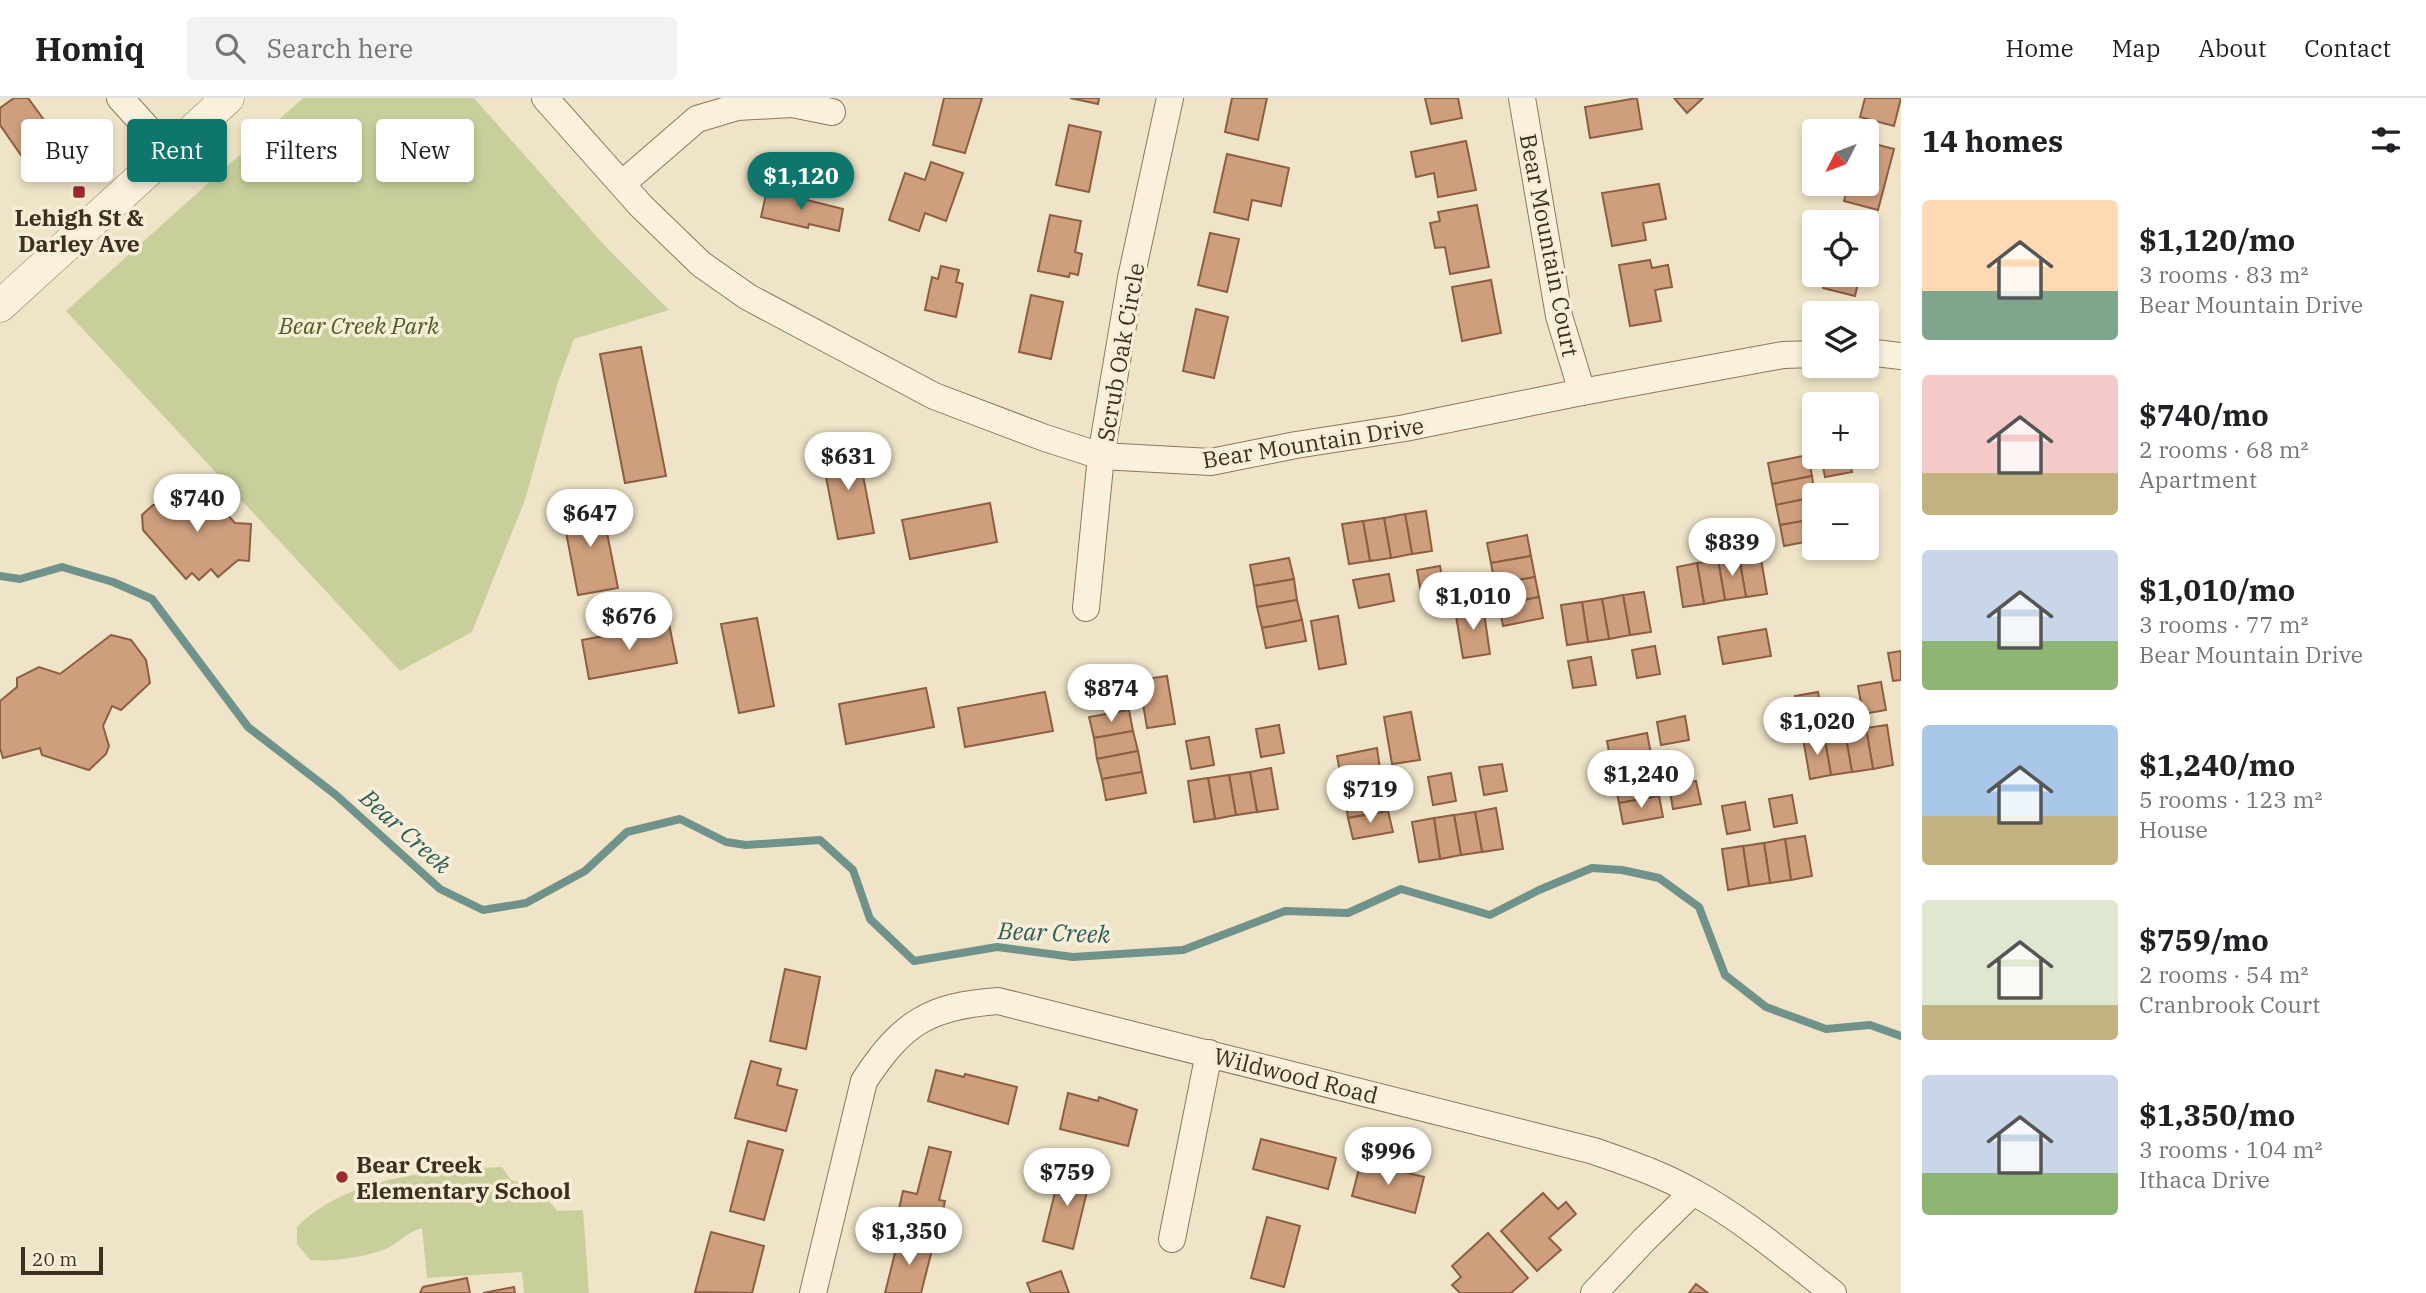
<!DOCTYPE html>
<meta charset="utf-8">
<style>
body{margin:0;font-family:"IBM Plex Serif",serif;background:#f2f2f2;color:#202124;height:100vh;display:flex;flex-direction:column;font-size:26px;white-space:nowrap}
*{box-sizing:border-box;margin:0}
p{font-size:23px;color:#757577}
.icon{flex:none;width:38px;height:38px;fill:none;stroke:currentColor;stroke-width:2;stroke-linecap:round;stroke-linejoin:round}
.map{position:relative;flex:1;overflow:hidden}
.side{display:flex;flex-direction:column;background:#fff;width:525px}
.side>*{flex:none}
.top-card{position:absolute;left:21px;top:21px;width:665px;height:63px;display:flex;gap:14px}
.needle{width:46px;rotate:228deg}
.buttons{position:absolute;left:1802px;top:21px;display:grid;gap:14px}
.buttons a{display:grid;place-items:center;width:77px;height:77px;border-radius:7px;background:#fff;box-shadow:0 4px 10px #0003;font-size:35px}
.scale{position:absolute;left:21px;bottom:18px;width:82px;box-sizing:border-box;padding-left:7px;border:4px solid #3d2e20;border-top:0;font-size:19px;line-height:24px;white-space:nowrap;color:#3d2e20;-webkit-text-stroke:5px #f7eed8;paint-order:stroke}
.price{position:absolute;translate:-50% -60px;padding:0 16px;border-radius:24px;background:#fff;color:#222;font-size:23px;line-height:46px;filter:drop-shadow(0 2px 4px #0008)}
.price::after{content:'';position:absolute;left:50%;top:42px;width:21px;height:16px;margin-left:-10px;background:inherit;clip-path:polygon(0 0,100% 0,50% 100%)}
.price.current{background:#0f766e;color:#fff}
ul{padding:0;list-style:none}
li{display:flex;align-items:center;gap:21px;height:175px;padding:0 21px}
li span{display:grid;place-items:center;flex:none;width:196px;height:140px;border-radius:7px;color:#555}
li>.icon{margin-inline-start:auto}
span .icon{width:84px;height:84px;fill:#fffc;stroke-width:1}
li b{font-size:30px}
h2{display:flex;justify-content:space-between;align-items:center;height:84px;padding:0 21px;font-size:30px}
.tag{padding:0 24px;border-radius:7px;background:#fff;box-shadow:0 4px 10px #0003;font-size:24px;line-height:63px}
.tag.current{background:#0f766e;color:#fff}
header{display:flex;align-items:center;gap:42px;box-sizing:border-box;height:98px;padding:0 35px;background:#fff;border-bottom:2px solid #e0e0e0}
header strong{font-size:33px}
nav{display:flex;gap:38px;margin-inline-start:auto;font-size:24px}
.search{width:490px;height:63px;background:#f2f2f2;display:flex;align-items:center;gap:18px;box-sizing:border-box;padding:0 24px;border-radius:7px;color:#757577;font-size:26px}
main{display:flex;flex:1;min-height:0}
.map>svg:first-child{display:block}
.green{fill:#c9cf9b}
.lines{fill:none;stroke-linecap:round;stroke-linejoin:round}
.stream{stroke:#6f938a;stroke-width:8}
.building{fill:#cf9f7d;stroke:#8d5f41;stroke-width:2}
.minor-casing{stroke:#8d765c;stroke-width:28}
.tertiary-casing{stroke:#8d765c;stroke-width:33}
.minor{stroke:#faf1dc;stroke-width:26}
.tertiary{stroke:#faf1dc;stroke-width:32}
.poi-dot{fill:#9e2a2b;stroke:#f7eed8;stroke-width:2.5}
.labels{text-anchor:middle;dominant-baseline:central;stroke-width:7;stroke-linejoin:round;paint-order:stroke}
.poi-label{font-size:23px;font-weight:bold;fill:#3d2e20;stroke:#f7eed8}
.street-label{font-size:23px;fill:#3d2e20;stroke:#f7eed8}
.park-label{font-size:23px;font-style:italic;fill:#4d5a26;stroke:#f7eed8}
.water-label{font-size:24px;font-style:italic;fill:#2f5d5a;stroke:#f7eed8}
</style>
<header>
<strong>Homiq</strong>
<div class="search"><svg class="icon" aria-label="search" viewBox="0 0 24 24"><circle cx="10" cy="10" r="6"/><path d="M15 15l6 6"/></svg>Search here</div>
<nav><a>Home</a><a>Map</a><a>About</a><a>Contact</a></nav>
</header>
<main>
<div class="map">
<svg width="1901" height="1195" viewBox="0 0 1901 1195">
<rect width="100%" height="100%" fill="#f0e4c8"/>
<g class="green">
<path d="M 303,0 L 474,0 L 606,149 L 669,212 L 574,241 L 557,287 L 525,402 L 472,534 L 400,573 L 66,213 Z"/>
<path d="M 502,1069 L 511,1082 C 531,1087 545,1096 557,1113 L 583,1112 L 589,1195 L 524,1195 L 522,1174 L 427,1180 L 422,1130 C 406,1134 397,1147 383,1152 C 364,1159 330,1164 310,1162 L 297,1146 L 297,1129 C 348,1078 434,1072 502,1069 Z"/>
</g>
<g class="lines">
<path class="stream" d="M 0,478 L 20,481 L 62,469 L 113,484 L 152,501 L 248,629 L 336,697 L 440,791 L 483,812 L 526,805 L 585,773 L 627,734 L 680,721 L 726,744 L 746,747 L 820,742 L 853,772 L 870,821 L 914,863 L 997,849 L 1073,859 L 1183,852 L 1285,813 L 1348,815 L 1401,791 L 1490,817 L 1539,792 L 1592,770 L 1622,772 L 1659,780 L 1699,809 L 1725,877 L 1766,909 L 1826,931 L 1870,927 L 1901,938"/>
</g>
<g class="building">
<path d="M 14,0 L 28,0 L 60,44 L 56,47 L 55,52 L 30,70 L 0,27 L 0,10 Z"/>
<path d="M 944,0 L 982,0 L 965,55 L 933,47 Z"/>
<path d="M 1070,0 L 1099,0 L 1098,6 Z"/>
<path d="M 1232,0 L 1267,0 L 1258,42 L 1225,34 Z"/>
<path d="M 1425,0 L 1458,0 L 1462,20 L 1431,26 Z"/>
<path d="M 1637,0 L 1642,31 L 1590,40 L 1585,9 Z"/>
<path d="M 1674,0 L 1703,0 L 1687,15 Z"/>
<path d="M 1865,0 L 1901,0 L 1894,28 L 1860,19 Z"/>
<path d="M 1069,27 L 1101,34 L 1089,94 L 1056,87 Z"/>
<path d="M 1466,43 L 1476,92 L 1438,99 L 1434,75 L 1416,79 L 1411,54 Z"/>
<path d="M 1867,44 L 1894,51 L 1878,112 L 1844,103 L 1848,86 L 1867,86 Z"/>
<path d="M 1227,56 L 1289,70 L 1281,108 L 1252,102 L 1248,122 L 1214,114 Z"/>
<path d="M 931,64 L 963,75 L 946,123 L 925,115 L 919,133 L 889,122 L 905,75 L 925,82 Z"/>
<path d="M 1659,86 L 1666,121 L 1643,125 L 1646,142 L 1612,148 L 1602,95 Z"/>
<path d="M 767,92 L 843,111 L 839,133 L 809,126 L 808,130 L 761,119 Z"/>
<path d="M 1477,107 L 1489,169 L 1450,176 L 1445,149 L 1435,150 L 1430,125 L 1440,123 L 1438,114 Z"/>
<path d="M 1050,117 L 1081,123 L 1075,154 L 1082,156 L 1078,177 L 1070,175 L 1069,179 L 1038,173 Z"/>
<path d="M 1210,135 L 1239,141 L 1227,194 L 1198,187 Z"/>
<path d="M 1650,162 L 1652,170 L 1668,167 L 1672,189 L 1655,192 L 1661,223 L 1630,228 L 1619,167 Z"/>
<path d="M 941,168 L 959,172 L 956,184 L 963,186 L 956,219 L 925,212 L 932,179 L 938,181 Z"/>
<path d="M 1827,177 L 1860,177 L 1855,198 L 1823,190 Z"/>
<path d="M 1491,182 L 1501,235 L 1462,243 L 1452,189 Z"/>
<path d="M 1031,197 L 1063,204 L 1051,261 L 1019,254 Z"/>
<path d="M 1196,211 L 1228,219 L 1214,280 L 1183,273 Z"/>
<path d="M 641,249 L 666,378 L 625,385 L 600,256 Z"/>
<path d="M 857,346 L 874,435 L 838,441 L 821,353 Z"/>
<path d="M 1808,357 L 1812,378 L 1772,386 L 1768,365 Z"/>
<path d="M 1821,359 L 1849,359 L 1852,374 L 1825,379 Z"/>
<path d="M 1812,378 L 1815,399 L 1776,407 L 1772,386 Z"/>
<path d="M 197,384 L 235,425 L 251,426 L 249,463 L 238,462 L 218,479 L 211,471 L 199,482 L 192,475 L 186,481 L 143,432 L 142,417 L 153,407 L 170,408 Z"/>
<path d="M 1815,399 L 1815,421 L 1780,427 L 1776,407 Z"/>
<path d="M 601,405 L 618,490 L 578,497 L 562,413 Z"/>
<path d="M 990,405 L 997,444 L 910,461 L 902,422 Z"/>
<path d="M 1426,413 L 1432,453 L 1412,456 L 1405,416 Z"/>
<path d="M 1405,416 L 1412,456 L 1391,460 L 1384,420 Z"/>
<path d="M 1384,420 L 1391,460 L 1370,463 L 1363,423 Z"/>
<path d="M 1815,421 L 1815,442 L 1784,448 L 1780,427 Z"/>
<path d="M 1363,423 L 1370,463 L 1349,466 L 1342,426 Z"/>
<path d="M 1527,437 L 1531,458 L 1491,465 L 1487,445 Z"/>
<path d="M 1760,455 L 1767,496 L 1746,499 L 1739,459 Z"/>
<path d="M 1531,458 L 1535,479 L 1495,486 L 1491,465 Z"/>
<path d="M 1739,459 L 1746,499 L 1725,502 L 1718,462 Z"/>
<path d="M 1289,460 L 1294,481 L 1254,488 L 1250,467 Z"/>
<path d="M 1718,462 L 1725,502 L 1704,506 L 1697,465 Z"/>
<path d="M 1697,465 L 1704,506 L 1683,509 L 1677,469 Z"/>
<path d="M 1440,468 L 1445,496 L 1422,500 L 1417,472 Z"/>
<path d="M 1389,476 L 1394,503 L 1359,510 L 1353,482 Z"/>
<path d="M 1535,479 L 1539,499 L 1499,507 L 1495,486 Z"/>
<path d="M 1294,481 L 1297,502 L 1257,509 L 1254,488 Z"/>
<path d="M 1644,494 L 1651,534 L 1630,537 L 1623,497 Z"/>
<path d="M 1623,497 L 1630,537 L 1609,541 L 1602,501 Z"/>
<path d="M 1539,499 L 1543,520 L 1503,528 L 1499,507 Z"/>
<path d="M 1602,501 L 1609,541 L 1588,544 L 1582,504 Z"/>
<path d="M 1297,502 L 1302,522 L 1262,530 L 1257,509 Z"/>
<path d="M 1582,504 L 1588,544 L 1567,547 L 1561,507 Z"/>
<path d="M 1483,508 L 1490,556 L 1463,560 L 1455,512 Z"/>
<path d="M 1338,518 L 1346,566 L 1319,571 L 1311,523 Z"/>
<path d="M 757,520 L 774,608 L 739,615 L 721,526 Z"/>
<path d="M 1302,522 L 1306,543 L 1266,550 L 1262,530 Z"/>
<path d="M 669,526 L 677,565 L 589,581 L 582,542 Z"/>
<path d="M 1766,531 L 1771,558 L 1723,566 L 1718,539 Z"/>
<path d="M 111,537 L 131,542 L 146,562 L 150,585 L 121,612 L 112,608 L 103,628 L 109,648 L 106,656 L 89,672 L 42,657 L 40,650 L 3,660 L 0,650 L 0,603 L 17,589 L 17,580 L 39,569 L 60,576 Z"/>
<path d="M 1655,548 L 1660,576 L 1637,580 L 1632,552 Z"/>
<path d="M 1901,553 L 1901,582 L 1893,583 L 1888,555 Z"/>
<path d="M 1591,559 L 1596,587 L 1573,590 L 1568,563 Z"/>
<path d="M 1167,578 L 1175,626 L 1147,630 L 1139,582 Z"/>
<path d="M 1881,584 L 1886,612 L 1863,616 L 1858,588 Z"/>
<path d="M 926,590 L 934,629 L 846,646 L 839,606 Z"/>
<path d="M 1045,594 L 1053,633 L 965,649 L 958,610 Z"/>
<path d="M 1818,594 L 1823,622 L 1800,626 L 1795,598 Z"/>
<path d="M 1129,612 L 1133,633 L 1094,640 L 1089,619 Z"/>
<path d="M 1411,614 L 1420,662 L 1392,666 L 1384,619 Z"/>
<path d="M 1685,618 L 1689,642 L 1661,647 L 1657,624 Z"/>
<path d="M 1279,627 L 1284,655 L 1261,659 L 1256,631 Z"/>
<path d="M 1887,627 L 1893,667 L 1873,671 L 1866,630 Z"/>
<path d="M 1866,630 L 1873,671 L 1852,674 L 1845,634 Z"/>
<path d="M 1133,633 L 1138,653 L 1097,661 L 1094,640 Z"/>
<path d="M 1845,634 L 1852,674 L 1831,677 L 1824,637 Z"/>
<path d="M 1647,635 L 1651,656 L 1611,664 L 1607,643 Z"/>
<path d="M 1824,637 L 1831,677 L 1810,681 L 1803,640 Z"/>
<path d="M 1209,639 L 1214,667 L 1191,671 L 1186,643 Z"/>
<path d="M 1377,650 L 1380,671 L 1341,679 L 1337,658 Z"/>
<path d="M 1138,653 L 1142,674 L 1102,681 L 1097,661 Z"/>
<path d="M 1651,656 L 1655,677 L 1615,685 L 1611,664 Z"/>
<path d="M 1502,666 L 1507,693 L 1484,697 L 1479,669 Z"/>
<path d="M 1271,670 L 1278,711 L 1257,714 L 1250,674 Z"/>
<path d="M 1380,671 L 1385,692 L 1345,700 L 1341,679 Z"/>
<path d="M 1142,674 L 1146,695 L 1106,702 L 1102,681 Z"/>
<path d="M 1250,674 L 1257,714 L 1236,717 L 1229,677 Z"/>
<path d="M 1451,675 L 1456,703 L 1433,707 L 1428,679 Z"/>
<path d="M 1229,677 L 1236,717 L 1215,721 L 1208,680 Z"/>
<path d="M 1655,677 L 1659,698 L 1619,705 L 1615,685 Z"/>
<path d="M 1208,680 L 1215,721 L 1194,724 L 1188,683 Z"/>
<path d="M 1696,683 L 1701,706 L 1673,711 L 1669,688 Z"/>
<path d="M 1385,692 L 1388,713 L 1348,720 L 1345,700 Z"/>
<path d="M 1792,697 L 1797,725 L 1774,729 L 1769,701 Z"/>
<path d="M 1659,698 L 1663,719 L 1623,726 L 1619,705 Z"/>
<path d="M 1745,704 L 1750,732 L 1727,736 L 1722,708 Z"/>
<path d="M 1496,710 L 1503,751 L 1482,754 L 1475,714 Z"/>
<path d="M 1388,713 L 1393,734 L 1353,741 L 1348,720 Z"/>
<path d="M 1475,714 L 1482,754 L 1461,757 L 1454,717 Z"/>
<path d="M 1454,717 L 1461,757 L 1440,761 L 1434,720 Z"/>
<path d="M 1434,720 L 1440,761 L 1419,764 L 1412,724 Z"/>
<path d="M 1805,738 L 1812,778 L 1791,782 L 1785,741 Z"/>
<path d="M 1785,741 L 1791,782 L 1770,785 L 1764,745 Z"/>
<path d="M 1764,745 L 1770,785 L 1749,788 L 1743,748 Z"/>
<path d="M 1743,748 L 1749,788 L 1728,792 L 1722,751 Z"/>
<path d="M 785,871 L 820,879 L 806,951 L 770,943 Z"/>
<path d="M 751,963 L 781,971 L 777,987 L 797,992 L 786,1033 L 735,1020 Z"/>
<path d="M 936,972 L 964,979 L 965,976 L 1017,989 L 1008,1026 L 928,1003 Z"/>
<path d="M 1068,995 L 1098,1003 L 1099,999 L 1137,1012 L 1128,1048 L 1060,1031 Z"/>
<path d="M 1261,1041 L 1336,1060 L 1328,1091 L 1253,1071 Z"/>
<path d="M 748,1043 L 783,1052 L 764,1122 L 730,1113 Z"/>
<path d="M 929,1049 L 951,1054 L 939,1102 L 945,1103 L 939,1130 L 897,1120 L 903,1093 L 917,1096 Z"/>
<path d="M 1361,1063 L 1424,1079 L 1415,1115 L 1352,1098 Z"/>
<path d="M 1061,1070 L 1091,1077 L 1073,1151 L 1043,1143 Z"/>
<path d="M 1543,1095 L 1558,1111 L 1566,1104 L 1576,1116 L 1549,1140 L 1561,1152 L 1537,1173 L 1501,1133 Z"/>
<path d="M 1267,1119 L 1300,1128 L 1284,1189 L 1251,1180 Z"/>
<path d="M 711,1134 L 764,1148 L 752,1195 L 695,1194 Z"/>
<path d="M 1488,1135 L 1528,1180 L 1511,1195 L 1460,1195 L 1452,1187 L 1461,1179 L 1452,1168 Z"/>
<path d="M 899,1139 L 933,1148 L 921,1195 L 885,1195 Z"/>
<path d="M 1061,1173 L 1069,1195 L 1031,1195 L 1027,1185 Z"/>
<path d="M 467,1180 L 470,1195 L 420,1195 L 423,1189 Z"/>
<path d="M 1696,1186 L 1708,1195 L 1689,1195 Z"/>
<path d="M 514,1189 L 515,1195 L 483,1195 Z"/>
</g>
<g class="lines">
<defs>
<g id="minor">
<path d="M 120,0 L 168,53"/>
<path d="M 545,0 L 641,108 L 701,166 L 748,199 L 934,298 L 1045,340 L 1101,358 L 1211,364 L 1296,347 L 1405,330 L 1582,294 L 1783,257 L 1815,256"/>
<path d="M 1522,0 L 1559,218 L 1582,294"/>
<path d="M 623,85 L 697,21 L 737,9 L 792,6 L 832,14"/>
<path d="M 1867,254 L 1901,258"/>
<path d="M 1086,510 L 1101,358 L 1131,180 L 1170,0"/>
<path d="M 1172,1141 L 1209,955"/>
<path d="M 813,1195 L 864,983 C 902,925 929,908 998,903 L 1594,1053 C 1628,1065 1662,1076 1693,1094 C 1743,1121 1788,1160 1833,1195"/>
<path d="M 1594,1195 L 1644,1142 L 1693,1094"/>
</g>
<path id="tertiary" d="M 0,208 L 228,0"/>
</defs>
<use href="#minor" class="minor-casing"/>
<use href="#tertiary" class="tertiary-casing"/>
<use href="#minor" class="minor"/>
<use href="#tertiary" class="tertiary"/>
</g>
<g class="poi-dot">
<rect x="72" y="87" width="14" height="14" rx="3.5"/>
<circle cx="342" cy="1079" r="7"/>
</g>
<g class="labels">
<g class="poi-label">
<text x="79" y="119">Lehigh St &amp;<tspan x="79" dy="26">Darley Ave</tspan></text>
<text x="356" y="1066" text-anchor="start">Bear Creek<tspan x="356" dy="26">Elementary School</tspan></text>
</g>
<g class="street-label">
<text transform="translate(1550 147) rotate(79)">Bear Mountain Court</text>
<text transform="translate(1120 254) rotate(-80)">Scrub Oak Circle</text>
<text transform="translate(1313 344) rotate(-9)">Bear Mountain Drive</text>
<text transform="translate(1296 977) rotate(14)">Wildwood Road</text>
</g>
<g class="park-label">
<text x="359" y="227">Bear Creek Park</text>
</g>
<g class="water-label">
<text transform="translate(406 733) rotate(42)">Bear Creek</text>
<text transform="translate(1054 834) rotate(2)">Bear Creek</text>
</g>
</g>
</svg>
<div class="buttons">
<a><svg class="needle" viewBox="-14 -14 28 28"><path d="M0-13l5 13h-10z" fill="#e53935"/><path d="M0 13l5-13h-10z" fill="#757577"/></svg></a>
<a><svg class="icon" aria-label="locate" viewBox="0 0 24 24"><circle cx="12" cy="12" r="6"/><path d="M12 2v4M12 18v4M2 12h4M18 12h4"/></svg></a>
<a><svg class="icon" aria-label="layers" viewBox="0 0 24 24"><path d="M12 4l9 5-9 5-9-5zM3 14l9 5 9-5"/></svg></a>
<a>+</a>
<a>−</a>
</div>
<div class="scale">20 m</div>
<b class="price current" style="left:801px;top:114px">$1,120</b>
<b class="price" style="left:848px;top:394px">$631</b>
<b class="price" style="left:197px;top:436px">$740</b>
<b class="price" style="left:590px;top:451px">$647</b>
<b class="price" style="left:1732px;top:480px">$839</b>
<b class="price" style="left:1473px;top:534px">$1,010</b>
<b class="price" style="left:629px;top:554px">$676</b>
<b class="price" style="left:1111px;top:626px">$874</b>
<b class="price" style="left:1817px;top:659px">$1,020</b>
<b class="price" style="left:1641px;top:712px">$1,240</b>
<b class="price" style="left:1370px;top:727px">$719</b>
<b class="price" style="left:1388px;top:1089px">$996</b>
<b class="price" style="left:1067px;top:1110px">$759</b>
<b class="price" style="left:909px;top:1169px">$1,350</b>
<div class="top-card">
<a class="tag">Buy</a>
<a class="tag current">Rent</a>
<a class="tag">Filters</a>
<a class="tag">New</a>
</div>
</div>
<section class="side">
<h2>14 homes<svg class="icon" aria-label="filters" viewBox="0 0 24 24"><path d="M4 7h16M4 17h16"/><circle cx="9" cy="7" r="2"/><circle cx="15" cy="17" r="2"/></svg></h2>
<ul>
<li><span style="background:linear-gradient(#ffd9b3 65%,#7fa58c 0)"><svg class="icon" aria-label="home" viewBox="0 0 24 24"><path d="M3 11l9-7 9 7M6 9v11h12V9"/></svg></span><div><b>$1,120/mo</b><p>3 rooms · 83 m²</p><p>Bear Mountain Drive</p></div></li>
<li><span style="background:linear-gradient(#f6c9c9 70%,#c2b280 0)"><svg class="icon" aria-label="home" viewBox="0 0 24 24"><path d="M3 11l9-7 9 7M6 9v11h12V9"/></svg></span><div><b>$740/mo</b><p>2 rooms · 68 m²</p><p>Apartment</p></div></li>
<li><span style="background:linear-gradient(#c9d6e8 65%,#8fb573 0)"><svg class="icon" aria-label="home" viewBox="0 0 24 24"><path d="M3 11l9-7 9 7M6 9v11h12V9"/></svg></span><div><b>$1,010/mo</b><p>3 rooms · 77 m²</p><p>Bear Mountain Drive</p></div></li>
<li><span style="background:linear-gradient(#a9c7e8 65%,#c2b280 0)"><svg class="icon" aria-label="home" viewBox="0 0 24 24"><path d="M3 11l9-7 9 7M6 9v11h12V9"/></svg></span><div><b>$1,240/mo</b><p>5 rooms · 123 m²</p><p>House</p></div></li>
<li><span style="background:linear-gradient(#dfe7d0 75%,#c2b280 0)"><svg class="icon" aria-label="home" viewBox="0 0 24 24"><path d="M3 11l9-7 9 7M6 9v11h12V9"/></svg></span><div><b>$759/mo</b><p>2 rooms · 54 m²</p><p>Cranbrook Court</p></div></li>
<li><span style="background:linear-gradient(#c9d6e8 70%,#8fb573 0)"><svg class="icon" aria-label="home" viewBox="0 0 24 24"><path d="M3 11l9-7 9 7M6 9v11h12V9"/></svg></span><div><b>$1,350/mo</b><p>3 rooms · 104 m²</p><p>Ithaca Drive</p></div></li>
</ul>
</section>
</main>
